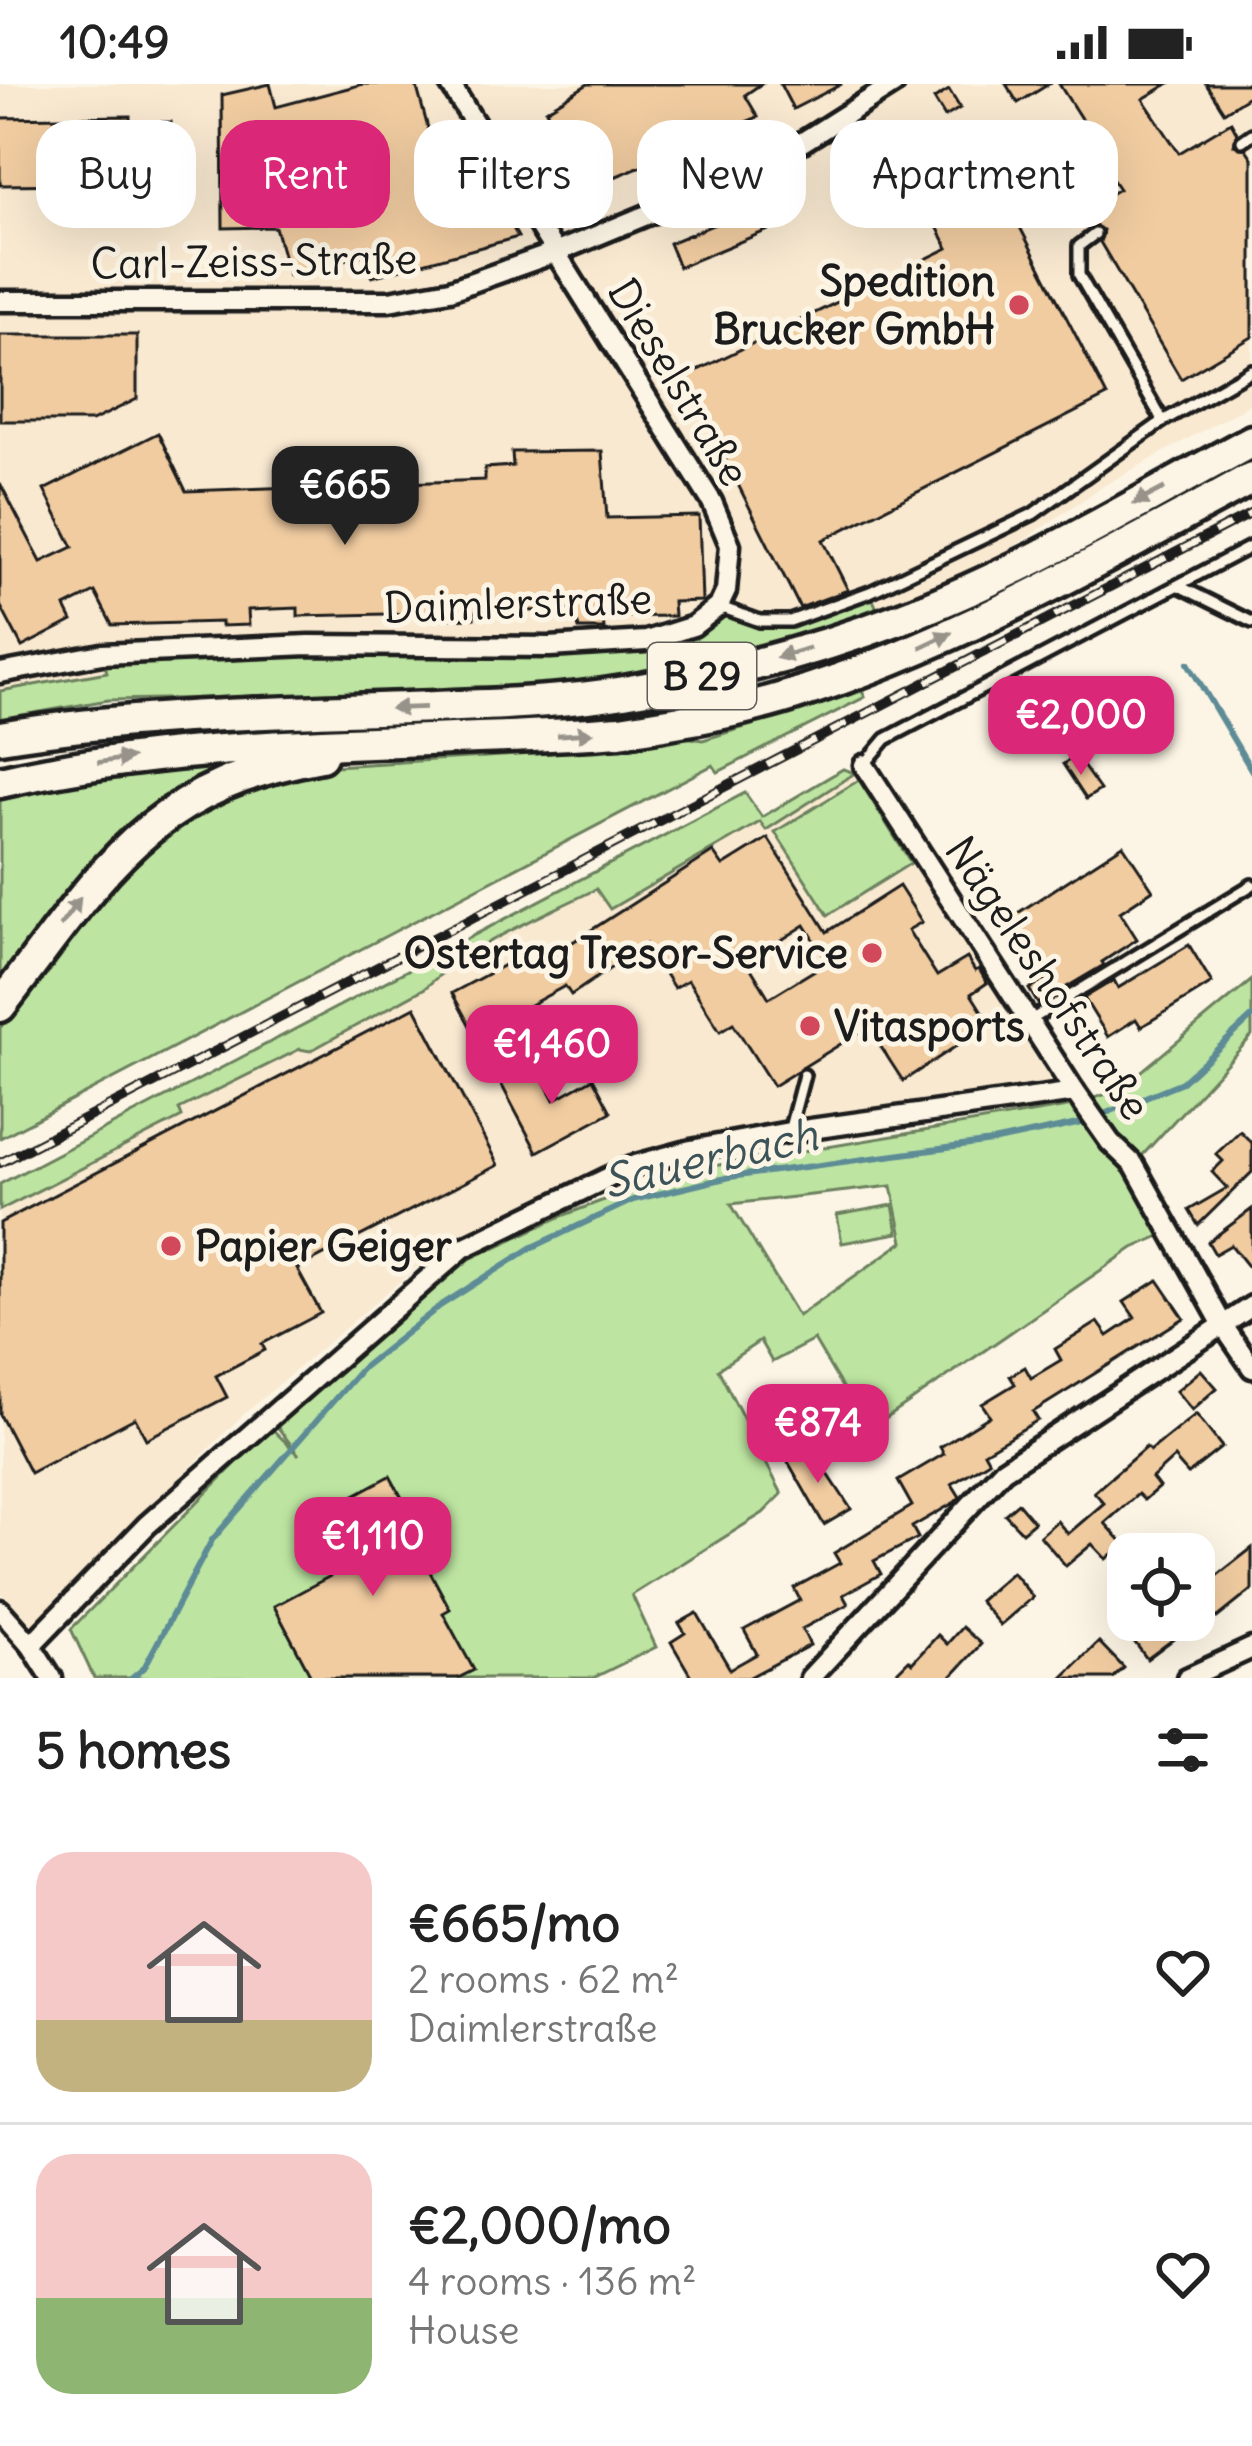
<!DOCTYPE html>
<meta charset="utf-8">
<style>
body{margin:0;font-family:Delius,sans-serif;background:#f6f6f6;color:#222;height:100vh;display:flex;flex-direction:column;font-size:45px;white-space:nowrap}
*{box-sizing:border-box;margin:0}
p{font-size:39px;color:#767676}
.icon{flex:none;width:66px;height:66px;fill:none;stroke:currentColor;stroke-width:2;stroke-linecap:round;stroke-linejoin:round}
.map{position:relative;height:1594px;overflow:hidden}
.panel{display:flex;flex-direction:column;background:#fff;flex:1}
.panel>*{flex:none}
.hud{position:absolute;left:36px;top:36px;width:1182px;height:108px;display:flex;gap:24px}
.buttons{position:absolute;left:1107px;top:1449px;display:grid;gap:24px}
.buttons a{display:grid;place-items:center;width:108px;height:108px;border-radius:24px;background:#fff;box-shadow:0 12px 48px #0002;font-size:60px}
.price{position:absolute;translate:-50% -102px;padding:0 27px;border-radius:24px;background:#db2777;color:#fff;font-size:39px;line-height:78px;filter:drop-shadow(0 3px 6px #0008)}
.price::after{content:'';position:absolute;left:50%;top:72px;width:36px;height:27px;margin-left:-18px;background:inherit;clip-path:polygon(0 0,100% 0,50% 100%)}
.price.on{background:#222;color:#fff}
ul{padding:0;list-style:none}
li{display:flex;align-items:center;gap:36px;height:300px;padding:0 36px}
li+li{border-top:3px solid #e0e0e0}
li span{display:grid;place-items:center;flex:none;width:336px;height:240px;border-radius:36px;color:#555}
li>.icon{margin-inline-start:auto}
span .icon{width:144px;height:144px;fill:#fffc;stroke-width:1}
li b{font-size:51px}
h2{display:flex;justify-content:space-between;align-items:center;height:144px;padding:0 36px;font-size:51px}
.chip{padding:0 42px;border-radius:36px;background:#fff;box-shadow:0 12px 48px #0002;font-size:42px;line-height:108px}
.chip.on{background:#db2777;color:#fff}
.status{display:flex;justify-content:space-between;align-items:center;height:84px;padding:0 60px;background:#fff;direction:ltr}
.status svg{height:33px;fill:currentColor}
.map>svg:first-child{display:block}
.built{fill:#f9e9d1}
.green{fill:#bde5a1;stroke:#6c805e;stroke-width:3;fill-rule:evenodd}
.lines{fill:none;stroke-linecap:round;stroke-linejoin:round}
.stream{stroke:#5d8b96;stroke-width:6}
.building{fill:#f1cca1;stroke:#1c1c1c;stroke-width:3;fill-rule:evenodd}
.service-casing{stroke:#1c1c1c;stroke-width:18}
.minor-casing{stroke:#1c1c1c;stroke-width:27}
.trunk-casing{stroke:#1c1c1c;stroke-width:39}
.service{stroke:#fcf5e5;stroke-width:9}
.minor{stroke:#fcf5e5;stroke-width:18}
.trunk{stroke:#fcf5e5;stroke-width:30}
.rail-casing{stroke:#1c1c1c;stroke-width:10}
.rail{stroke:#fcf5e5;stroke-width:6;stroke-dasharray:18;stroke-linecap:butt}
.oneway{fill:#97938b}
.poi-dot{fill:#d1495b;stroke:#fcf5e5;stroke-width:4.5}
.labels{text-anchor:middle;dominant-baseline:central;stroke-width:10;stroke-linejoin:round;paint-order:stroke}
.shield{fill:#fcf5e5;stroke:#5f5d58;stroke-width:3}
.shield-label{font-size:39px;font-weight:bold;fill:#1c1c1c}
.street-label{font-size:42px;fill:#1c1c1c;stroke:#fcf5e5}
.poi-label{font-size:42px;font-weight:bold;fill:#1c1c1c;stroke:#fcf5e5;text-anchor:end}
.water-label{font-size:45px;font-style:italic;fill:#3c5459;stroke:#fcf5e5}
</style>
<div class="status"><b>10:49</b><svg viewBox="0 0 49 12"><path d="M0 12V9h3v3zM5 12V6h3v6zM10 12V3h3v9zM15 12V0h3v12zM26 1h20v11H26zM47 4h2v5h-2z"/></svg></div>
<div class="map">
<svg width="1252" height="1594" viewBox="0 0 1252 1594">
<rect width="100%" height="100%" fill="#fcf5e5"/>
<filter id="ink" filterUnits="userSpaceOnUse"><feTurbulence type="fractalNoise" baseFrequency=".00833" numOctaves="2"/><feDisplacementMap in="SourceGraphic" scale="24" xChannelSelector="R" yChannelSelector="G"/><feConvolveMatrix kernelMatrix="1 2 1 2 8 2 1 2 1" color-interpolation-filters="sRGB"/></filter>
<g filter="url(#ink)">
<g class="built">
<path d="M 0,0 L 1252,0 L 1252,319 L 1105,401 L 987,481 L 881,535 L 790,537 L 646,557 L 103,571 L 108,588 L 0,607 Z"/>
<path d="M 855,689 L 1055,1002 L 655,1064 L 451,1154 L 243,1331 L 30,1543 L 0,1508 L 0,1126 L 181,1033 L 181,1024 L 301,965 L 310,967 L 425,904 L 439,890 L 489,860 L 597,804 L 611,824 L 760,738 L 767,745 Z"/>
</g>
<g class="green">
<path d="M 870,508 L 881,535 L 784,567 L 539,608 L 108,616 L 0,635 L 0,607 L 107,588 L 102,570 L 646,557 L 719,522 L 777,539 Z"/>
<path d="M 862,607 L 865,613 L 718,688 L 713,681 L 0,1054 L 0,944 L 91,823 L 0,908 L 0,708 L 62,692 L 219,679 L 215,718 L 274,694 L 334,682 L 550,669 L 685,653 L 703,656 Z"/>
<path d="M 843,685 L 855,689 L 766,746 L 760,738 L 610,825 L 596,805 C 539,834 472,859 425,904 L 310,967 L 300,965 L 179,1025 L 182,1033 L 0,1126 L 0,1100 L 745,709 L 762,733 Z"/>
<path d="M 859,696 L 911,779 L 828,831 L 775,748 Z"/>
<path d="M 1252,896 L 1252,952 L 1139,1075 L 1082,1018 L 1119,1006 Z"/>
<path d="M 1079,1021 L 1130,1084 L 1169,1148 L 1133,1164 L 868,1347 L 814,1256 L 772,1278 L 760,1257 L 718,1285 L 782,1410 L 763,1429 L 632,1511 L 656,1563 L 593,1594 L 94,1594 L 71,1545 L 271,1344 L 299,1371 L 275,1340 L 330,1289 L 470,1175 L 562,1132 L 677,1088 ZM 892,1102 L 903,1158 L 798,1232 L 731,1120 Z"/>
<path d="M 893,1121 L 898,1149 L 842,1159 L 837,1131 Z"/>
</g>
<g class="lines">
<g class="stream">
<path d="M 1188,579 L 1252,687"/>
<path d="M 132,1594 L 144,1584 L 212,1456 L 362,1284 L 440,1222 L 531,1164 L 633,1116 L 730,1093 L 992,1058 L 1082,1039 L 1182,998 L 1252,933"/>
</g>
</g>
<g class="building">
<path d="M 270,0 L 276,23 L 363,0 L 416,0 L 429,48 L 455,41 L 518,153 L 372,193 L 365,170 L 289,192 L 275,143 L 223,144 L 222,11 Z"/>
<path d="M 588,0 L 761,0 L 745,11 L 758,33 L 600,99 L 605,106 L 585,119 L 546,58 L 560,49 L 546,26 Z"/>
<path d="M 780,0 L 842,0 L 793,25 Z"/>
<path d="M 1006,0 L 1049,0 L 1018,19 Z"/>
<path d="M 1059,0 L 1168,0 L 1143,15 L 1179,69 L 1231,38 L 1237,49 L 1234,61 L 1246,65 L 1252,74 L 1252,253 L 1181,295 L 1100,158 L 1103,146 L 1090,142 L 1081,127 L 1119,105 L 1098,74 L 1104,71 Z"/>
<path d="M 1206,0 L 1252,0 L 1252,10 L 1224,28 Z"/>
<path d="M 949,6 L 960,24 L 945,33 L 934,15 Z"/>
<path d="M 130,32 L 130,38 L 171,38 L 172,99 L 0,101 L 0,34 Z"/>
<path d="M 990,85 L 1107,312 L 823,456 L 848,506 L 800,524 L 684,293 L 948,164 L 925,119 Z"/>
<path d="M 785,111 L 795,135 L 679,183 L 669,159 Z"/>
<path d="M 0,251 L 137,251 L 137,315 L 92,337 L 0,337 Z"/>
<path d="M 158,349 L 186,407 L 485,396 L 485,384 L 513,382 L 512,368 L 602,367 L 607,434 L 699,432 L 702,517 L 673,518 L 674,532 L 603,533 L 604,545 L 579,545 L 574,526 L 474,528 L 474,534 L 431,535 L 431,529 L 298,532 L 298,524 L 248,526 L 249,541 L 221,542 L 221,538 L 112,541 L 95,508 L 65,523 L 72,537 L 22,563 L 0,521 L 0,399 L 41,478 L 73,463 L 44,406 Z"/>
<path d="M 1076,672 L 1100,706 L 1086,715 L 1063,680 Z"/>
<path d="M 768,754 L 827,848 L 899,802 L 922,838 L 908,846 L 937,892 L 967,874 L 975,887 L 979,885 L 987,899 L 971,910 L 990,940 L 903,997 L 868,943 L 773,1002 L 733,939 L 720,947 L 688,896 L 674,904 L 646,860 L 571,911 L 565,902 L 475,951 L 452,909 L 525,870 L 532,884 L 713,768 L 723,782 ZM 805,841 L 828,878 L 769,914 L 747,878 Z"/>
<path d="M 1123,761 L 1153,806 L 1120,828 L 1137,855 L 1102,878 L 1104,881 L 1038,920 L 1029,905 L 1045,895 L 1007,836 Z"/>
<path d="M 1189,861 L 1212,899 L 1141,943 L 1136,935 L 1108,953 L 1084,914 L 1114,896 L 1118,904 Z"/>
<path d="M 415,923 L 498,1081 L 297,1185 L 321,1229 L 262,1260 L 265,1266 L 216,1292 L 227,1313 L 146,1355 L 135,1334 L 30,1389 L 0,1331 L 0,1139 Z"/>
<path d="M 535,980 L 554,1016 L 593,994 L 611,1028 L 537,1068 L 500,998 Z"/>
<path d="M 1240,1047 L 1252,1059 L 1252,1088 L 1198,1141 L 1189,1126 L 1227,1104 L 1212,1088 L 1223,1077 L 1216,1070 Z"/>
<path d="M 1252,1125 L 1252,1187 L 1231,1161 L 1215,1170 L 1208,1158 Z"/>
<path d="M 1158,1196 L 1184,1234 L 1033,1328 L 1038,1336 L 984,1368 L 989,1377 L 952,1400 L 960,1413 L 955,1418 L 912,1443 L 918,1454 L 874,1477 L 881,1490 L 843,1511 L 848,1520 L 802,1545 L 810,1561 L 748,1594 L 692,1594 L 671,1558 L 685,1549 L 679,1539 L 697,1529 L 730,1585 L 757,1570 L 744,1546 L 800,1516 L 794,1504 L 840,1479 L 834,1469 L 912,1422 L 898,1397 L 944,1370 L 940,1363 L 990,1332 L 982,1320 L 1015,1300 L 1010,1292 L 1025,1283 L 1031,1294 L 1061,1276 L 1055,1265 L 1098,1238 L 1108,1252 L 1135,1234 L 1124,1218 Z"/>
<path d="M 1201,1286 L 1217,1304 L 1192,1326 L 1176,1307 Z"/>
<path d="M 1196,1330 L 1222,1363 L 1188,1390 L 1174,1374 L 1152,1394 L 1159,1403 L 1144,1416 L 1138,1410 L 1105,1439 L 1124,1460 L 1106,1475 L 1092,1460 L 1066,1482 L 1040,1452 L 1057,1437 L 1068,1450 L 1104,1419 L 1094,1408 L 1146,1363 L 1150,1367 Z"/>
<path d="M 809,1361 L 851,1425 L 824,1441 L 787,1376 Z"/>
<path d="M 390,1392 L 415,1438 L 406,1443 L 450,1525 L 443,1529 L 474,1586 L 458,1594 L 312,1594 L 274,1522 L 338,1488 L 310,1435 Z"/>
<path d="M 1018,1419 L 1034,1438 L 1022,1448 L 1005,1430 Z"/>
<path d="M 1252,1464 L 1252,1506 L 1217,1534 L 1194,1505 L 1194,1476 L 1210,1497 Z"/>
<path d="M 1012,1488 L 1033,1513 L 1000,1541 L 979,1517 Z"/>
<path d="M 1118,1536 L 1199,1536 L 1147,1575 Z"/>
<path d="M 962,1543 L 981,1560 L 950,1594 L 891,1594 L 909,1576 L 912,1579 L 938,1551 L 947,1560 Z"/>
<path d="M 1099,1558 L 1124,1584 L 1113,1594 L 1062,1594 Z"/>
</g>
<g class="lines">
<defs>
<g id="service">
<path d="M 1242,57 L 1252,50"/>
<path d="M 1095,150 L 1079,162 L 1079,191 L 1163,337"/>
<path d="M 1179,502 L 1252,538"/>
<path d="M 720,523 L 760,537 L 790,537 L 870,508 L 1033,430 L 1163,337 L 1252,286"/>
<path d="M 864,681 L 886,655 L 1252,462"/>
<path d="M 1029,937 L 1252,801"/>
<path d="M 789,1048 L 804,991"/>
</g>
<g id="minor">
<path d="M 0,217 L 389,217 L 450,206 L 557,168 L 763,83 L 894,0"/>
<path d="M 0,589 L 102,570 L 309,561 L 550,563 L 646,557 L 693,542 L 719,522 L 726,507 L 730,461 L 712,418 L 450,0"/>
<path d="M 864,681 L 1075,1008 L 1110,1058 L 1134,1081 L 1224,1243 L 1252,1284"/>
<path d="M 0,1526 L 31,1561 L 52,1594"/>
<path d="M 31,1561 L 147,1441 L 463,1164 L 632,1082 L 691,1066 L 789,1048 L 1075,1008"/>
<path d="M 810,1594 L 1003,1386 L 1252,1222"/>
<path d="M 1187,1594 L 1252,1564"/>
</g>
<g id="trunk">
<path d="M 0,653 C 134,631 271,629 407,624 C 479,621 552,620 624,608 C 719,592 813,568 904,533 C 1025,487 1138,418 1252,357"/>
<path d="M 0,698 C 204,651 412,662 620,647 C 677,638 735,629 790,612 C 953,561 1103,475 1252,394"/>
<path d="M 0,922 C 101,792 144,704 321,672"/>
</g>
</defs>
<use href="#service" class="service-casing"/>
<use href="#minor" class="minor-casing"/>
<use href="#trunk" class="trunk-casing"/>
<use href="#service" class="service"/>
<use href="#minor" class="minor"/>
<use href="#trunk" class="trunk"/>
<defs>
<path id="rail" d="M 0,1079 L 1252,429"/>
</defs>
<use href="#rail" class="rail-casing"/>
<use href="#rail" class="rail"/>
</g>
<defs><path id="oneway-solid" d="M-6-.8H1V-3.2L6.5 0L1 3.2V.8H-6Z" transform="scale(3)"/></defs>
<g class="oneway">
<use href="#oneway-solid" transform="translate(1149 412) rotate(152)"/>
<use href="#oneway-solid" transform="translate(936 556) rotate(-25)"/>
<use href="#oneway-solid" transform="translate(793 569) rotate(163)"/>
<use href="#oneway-solid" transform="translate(408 624) rotate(178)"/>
<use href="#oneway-solid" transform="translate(575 650) rotate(-4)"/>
<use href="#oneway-solid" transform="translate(115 676) rotate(-8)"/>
<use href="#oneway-solid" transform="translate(70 828) rotate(-54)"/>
</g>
</g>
<g class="poi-dot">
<circle cx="1019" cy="221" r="12"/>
<circle cx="872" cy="869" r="12"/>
<circle cx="810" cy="942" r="12"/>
<circle cx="171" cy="1162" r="12"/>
</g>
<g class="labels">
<rect class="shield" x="648" y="559" width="108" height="66" rx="9"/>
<g class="shield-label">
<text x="702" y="592">B 29</text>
</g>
<g class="street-label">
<text transform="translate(254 177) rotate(-1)">Carl-Zeiss-Straße</text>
<text transform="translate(679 298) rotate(59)">Dieselstraße</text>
<text transform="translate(518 519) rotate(-2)">Daimlerstraße</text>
<text transform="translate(1048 894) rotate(56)">Nägeleshofstraße</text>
</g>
<g class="poi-label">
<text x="995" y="197">Spedition<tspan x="995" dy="48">Brucker GmbH</tspan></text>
<text x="848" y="869">Ostertag Tresor-Service</text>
<text x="834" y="942" text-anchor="start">Vitasports</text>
<text x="195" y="1162" text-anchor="start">Papier Geiger</text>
</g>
<g class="water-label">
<text transform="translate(710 1074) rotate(-13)">Sauerbach</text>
</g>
</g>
</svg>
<div class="buttons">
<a><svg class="icon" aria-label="locate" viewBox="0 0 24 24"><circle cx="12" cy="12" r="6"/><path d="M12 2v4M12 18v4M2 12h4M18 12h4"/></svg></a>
</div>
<b class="price on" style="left:345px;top:464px">€665</b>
<b class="price" style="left:1081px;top:694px">€2,000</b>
<b class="price" style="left:552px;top:1023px">€1,460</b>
<b class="price" style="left:818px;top:1402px">€874</b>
<b class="price" style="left:373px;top:1515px">€1,110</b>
<div class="hud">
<a class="chip">Buy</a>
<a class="chip on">Rent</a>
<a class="chip">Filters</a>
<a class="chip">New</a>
<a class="chip">Apartment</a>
</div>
</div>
<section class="panel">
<h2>5 homes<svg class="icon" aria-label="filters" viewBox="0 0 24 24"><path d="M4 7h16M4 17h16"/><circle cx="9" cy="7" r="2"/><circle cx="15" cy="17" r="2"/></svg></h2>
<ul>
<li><span style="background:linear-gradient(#f6c9c9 70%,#c2b280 0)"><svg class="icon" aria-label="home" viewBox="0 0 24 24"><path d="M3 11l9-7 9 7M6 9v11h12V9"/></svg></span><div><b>€665/mo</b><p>2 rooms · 62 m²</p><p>Daimlerstraße</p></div><svg class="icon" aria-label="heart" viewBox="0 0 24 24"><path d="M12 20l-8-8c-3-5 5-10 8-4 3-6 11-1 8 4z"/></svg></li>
<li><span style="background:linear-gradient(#f6c9c9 60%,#8fb573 0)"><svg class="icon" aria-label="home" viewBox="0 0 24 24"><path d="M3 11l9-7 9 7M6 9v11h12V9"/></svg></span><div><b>€2,000/mo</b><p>4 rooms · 136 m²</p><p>House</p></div><svg class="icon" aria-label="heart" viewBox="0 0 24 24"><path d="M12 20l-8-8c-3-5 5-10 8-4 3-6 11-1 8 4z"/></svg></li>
</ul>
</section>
